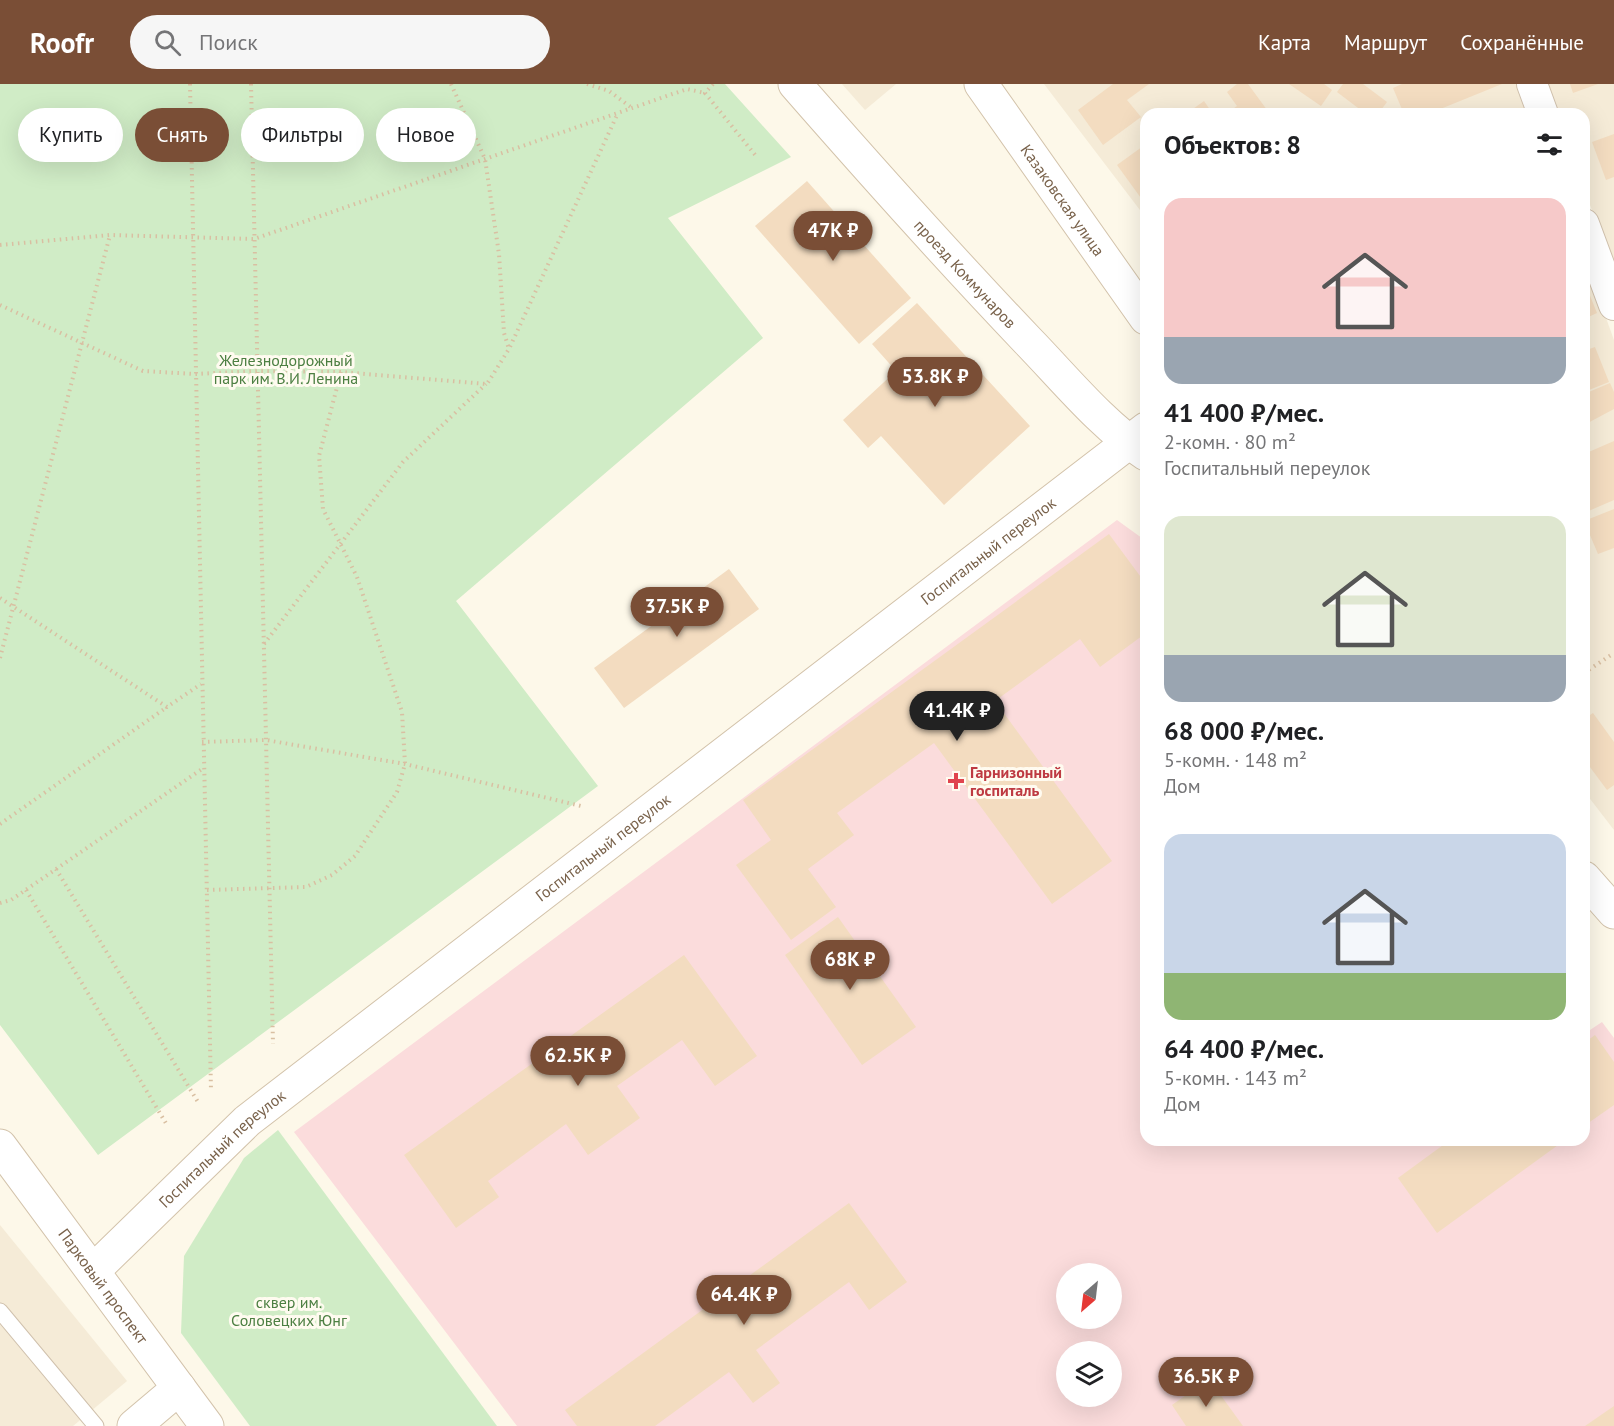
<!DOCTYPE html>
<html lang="ru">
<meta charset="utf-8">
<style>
body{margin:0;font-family:"PT Sans",sans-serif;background:#f6f6f6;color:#202124;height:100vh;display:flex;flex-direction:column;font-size:22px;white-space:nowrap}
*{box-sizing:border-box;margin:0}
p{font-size:20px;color:#757577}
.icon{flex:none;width:33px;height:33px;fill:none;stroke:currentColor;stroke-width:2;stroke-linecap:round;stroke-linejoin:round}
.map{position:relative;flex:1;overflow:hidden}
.side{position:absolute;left:1140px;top:24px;width:450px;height:1038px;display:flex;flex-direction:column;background:#fff;border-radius:18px;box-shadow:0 6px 24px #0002}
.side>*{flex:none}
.top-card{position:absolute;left:18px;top:24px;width:570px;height:54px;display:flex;gap:12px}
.needle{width:39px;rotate:208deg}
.fabs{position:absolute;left:1056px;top:1179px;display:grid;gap:12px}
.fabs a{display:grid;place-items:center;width:66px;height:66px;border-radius:50%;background:#fff;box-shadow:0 6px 24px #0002;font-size:30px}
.price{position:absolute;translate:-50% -51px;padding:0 14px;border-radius:21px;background:#7a4e36;color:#fff;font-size:20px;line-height:39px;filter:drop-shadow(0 2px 3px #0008)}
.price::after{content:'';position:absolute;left:50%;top:36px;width:18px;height:14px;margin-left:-9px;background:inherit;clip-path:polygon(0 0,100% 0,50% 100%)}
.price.current{background:#222;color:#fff}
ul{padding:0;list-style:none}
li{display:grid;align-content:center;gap:12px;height:318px;padding:0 24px}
li span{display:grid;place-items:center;height:186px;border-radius:18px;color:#555}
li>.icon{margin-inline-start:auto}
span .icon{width:108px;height:108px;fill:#fffc;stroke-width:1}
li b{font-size:26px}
h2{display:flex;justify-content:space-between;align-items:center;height:72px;padding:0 24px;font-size:26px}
.chip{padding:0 21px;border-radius:27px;background:#fff;box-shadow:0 6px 24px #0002;font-size:21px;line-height:54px}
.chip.current{background:#7a4e36;color:#fff}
header{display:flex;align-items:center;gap:36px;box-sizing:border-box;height:84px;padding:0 30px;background:#7a4e36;color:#fff}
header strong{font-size:28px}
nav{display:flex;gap:33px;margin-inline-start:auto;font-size:21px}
.search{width:420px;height:54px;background:#f6f6f6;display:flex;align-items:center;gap:15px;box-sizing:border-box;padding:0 21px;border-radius:33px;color:#757577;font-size:22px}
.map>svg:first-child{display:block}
.residential{fill:#f5ebd7}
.medical{fill:#fbdcdc;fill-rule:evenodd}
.green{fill:#d0ecc6}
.building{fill:#f3dcc0}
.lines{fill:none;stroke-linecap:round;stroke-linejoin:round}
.lane-casing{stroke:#d0c1ad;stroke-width:17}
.street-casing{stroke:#d0c1ad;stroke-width:32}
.secondary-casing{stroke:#d3c3ab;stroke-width:35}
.path{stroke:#d9bfa2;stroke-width:4;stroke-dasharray:1.5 4.5;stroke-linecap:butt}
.lane{stroke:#fff;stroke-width:15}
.street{stroke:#fff;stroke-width:30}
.secondary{stroke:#fff;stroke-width:33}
.health-dot{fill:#e0444e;stroke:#fffbf0;stroke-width:2}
.labels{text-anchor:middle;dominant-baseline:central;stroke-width:6;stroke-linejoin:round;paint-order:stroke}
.street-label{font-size:16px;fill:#79624b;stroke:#fffbf0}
.park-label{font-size:16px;fill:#4c7f42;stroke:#fffbf0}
.health-label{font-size:16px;font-weight:bold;fill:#be3a42;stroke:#fffbf0;text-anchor:start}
</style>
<header>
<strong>Roofr</strong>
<div class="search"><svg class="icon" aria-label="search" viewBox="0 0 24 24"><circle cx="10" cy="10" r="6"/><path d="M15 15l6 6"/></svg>Поиск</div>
<nav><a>Карта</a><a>Маршрут</a><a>Сохранённые</a></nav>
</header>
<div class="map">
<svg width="1614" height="1342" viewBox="0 0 1614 1342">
<rect width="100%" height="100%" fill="#fdf8e9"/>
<g class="residential">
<path d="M 842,0 L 896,0 L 865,26 Z"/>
<path d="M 1044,0 L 1521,0 L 1532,30 L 1146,30 L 1146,134 Z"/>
<path d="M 1542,0 L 1614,0 L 1614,181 L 1584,106 L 1584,30 L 1554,30 Z"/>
<path d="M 1584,173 L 1614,256 L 1614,746 L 1584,707 Z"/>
<path d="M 0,1141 L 127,1297 L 73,1342 L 0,1342 Z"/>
</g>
<path class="medical" d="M 1117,436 L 1146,457 L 1146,1056 L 1584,1056 L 1584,950 L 1602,938 L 1614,954 L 1614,1342 L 517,1342 L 294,1048 ZM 1066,1190 L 1112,1190 L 1112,1234 L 1066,1234 ZM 1066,1268 L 1112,1268 L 1112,1312 L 1066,1312 Z"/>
<g class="green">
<path d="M 0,0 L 725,0 L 791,73 L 668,134 L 763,254 L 456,517 L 598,702 L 98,1071 L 0,941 Z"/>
<path d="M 278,1046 L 497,1342 L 250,1342 L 181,1249 L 184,1172 L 244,1074 Z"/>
</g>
<g class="building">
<path d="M 1113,0 L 1149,0 L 1127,16 L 1141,33 L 1103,61 L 1078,26 Z"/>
<path d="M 1237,0 L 1248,0 L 1270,30 L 1226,30 L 1237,22 L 1227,8 Z"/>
<path d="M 1289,0 L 1324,0 L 1332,6 L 1321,22 Z"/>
<path d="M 1343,0 L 1363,0 L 1387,18 L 1378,30 L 1366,30 L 1337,8 Z"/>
<path d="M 1402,0 L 1502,0 L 1428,30 L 1419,30 L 1418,27 L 1404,30 L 1393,4 Z"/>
<path d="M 1570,0 L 1598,0 L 1573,9 Z"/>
<path d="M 1204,17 L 1213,30 L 1186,30 Z"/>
<path d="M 1614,50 L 1614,93 L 1606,96 L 1592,58 Z"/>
<path d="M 1146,60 L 1146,121 L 1117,81 Z"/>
<path d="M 807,97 L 911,214 L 859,260 L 755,142 Z"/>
<path d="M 1584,197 L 1597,229 L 1584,235 Z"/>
<path d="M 917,219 L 1030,342 L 944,421 L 881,352 L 868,364 L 843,336 L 896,287 L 872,260 Z"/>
<path d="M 1595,263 L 1609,298 L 1584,308 L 1584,267 Z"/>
<path d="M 1610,299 L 1614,308 L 1614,325 L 1584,341 L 1584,310 Z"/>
<path d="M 1614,357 L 1614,416 L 1584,429 L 1584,370 Z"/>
<path d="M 1614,425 L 1614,464 L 1598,470 L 1584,437 Z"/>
<path d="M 1109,450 L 1146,500 L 1146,549 L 1100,583 L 1080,555 L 995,617 L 1112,777 L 1052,820 L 934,659 L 837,729 L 854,751 L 808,785 L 836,823 L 791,856 L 736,781 L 771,756 L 743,716 Z"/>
<path d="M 729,485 L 759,525 L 624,624 L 594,584 Z"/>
<path d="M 1593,629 L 1614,658 L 1614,701 L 1607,706 L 1584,675 L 1584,635 Z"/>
<path d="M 838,833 L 916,943 L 862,981 L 785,871 Z"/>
<path d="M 684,871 L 757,972 L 715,1002 L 682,956 L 617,1002 L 640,1034 L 588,1071 L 566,1040 L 488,1097 L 499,1113 L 456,1144 L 404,1071 Z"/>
<path d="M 1595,951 L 1614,978 L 1614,1021 L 1584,1042 L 1584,959 Z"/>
<path d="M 1450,1056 L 1565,1056 L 1437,1149 L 1398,1094 Z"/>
<path d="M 849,1119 L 907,1198 L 869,1226 L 849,1198 L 756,1266 L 780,1299 L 753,1319 L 729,1288 L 655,1342 L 577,1342 L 565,1326 Z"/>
<path d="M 1209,1295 L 1243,1342 L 1186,1342 L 1172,1321 Z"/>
<path d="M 1614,1322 L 1614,1342 L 1585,1342 Z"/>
</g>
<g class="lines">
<defs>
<path id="lane" d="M 0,1227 L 96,1342"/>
<g id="street">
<path d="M 1532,0 L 1543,30"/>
<path d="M 1584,140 L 1614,221"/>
</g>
<g id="secondary">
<path id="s1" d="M 795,0 C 871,87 948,173 1028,257 C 1065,295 1101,340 1146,370"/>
<path id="s2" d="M 981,0 L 1146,234"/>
<path d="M 1584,794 L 1614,828"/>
<path id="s3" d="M 0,1062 L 207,1342"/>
<path id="s4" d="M 93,1187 L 247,1037 L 1146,345"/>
<path d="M 134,1342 L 179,1304"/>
</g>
</defs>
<use href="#lane" class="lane-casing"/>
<use href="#street" class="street-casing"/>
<use href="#secondary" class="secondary-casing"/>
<g class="path">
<path d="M 190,0 L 211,1007"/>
<path d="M 251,0 L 273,960"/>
<path d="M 451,0 L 485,75 L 499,170 L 504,249 L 509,265"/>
<path d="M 587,0 L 609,7 L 632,24"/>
<path d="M 713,0 L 705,9 L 756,72"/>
<path d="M 0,161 L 110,151 L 254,155 L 687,5 L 705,9"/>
<path d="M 0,221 L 143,287 L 195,290 L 257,287 L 341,288 L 487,300 L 509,265 L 618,29"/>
<path d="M 0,514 L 167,623 L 201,600"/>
<path d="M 264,560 L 403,378 L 486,300"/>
<path d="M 0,574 L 110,151"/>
<path d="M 1584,589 L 1614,569"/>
<path d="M 202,658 L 266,656 L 405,680 L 581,722"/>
<path d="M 0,740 L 167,623"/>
<path d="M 56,785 L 198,1018"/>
<path d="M 26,806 L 167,1041"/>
<path d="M 207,806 L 306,803 L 332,791 L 355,772 L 397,708 L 405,680 L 402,628 L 357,493 L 323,425 L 319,372 L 341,288"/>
<path d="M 0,819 L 11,816 L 202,685"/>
</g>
<use href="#lane" class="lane"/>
<use href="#street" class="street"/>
<use href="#secondary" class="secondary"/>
</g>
<path class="health-dot" d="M953 688h6v6h6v6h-6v6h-6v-6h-6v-6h6z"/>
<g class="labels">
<g class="street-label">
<text stroke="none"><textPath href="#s2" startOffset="142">Казаковская улица</textPath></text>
<text stroke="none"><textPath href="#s1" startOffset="255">проезд Коммунаров</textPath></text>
<text stroke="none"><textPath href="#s4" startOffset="1150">Госпитальный переулок</textPath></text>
<text stroke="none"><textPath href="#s4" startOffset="664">Госпитальный переулок</textPath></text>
<text stroke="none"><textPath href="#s4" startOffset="178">Госпитальный переулок</textPath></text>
<text stroke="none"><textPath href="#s3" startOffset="174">Парковый проспект</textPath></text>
</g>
<g class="park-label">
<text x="286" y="276">Железнодорожный<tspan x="286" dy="18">парк им. В.И. Ленина</tspan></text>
<text x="289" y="1218">сквер им.<tspan x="289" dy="18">Соловецких Юнг</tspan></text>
</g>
<g class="health-label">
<text x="970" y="688">Гарнизонный<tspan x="970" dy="18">госпиталь</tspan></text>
</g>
</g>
</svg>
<div class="fabs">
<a><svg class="needle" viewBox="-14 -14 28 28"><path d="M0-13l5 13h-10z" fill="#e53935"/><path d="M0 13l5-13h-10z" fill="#757577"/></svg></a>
<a><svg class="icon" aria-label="layers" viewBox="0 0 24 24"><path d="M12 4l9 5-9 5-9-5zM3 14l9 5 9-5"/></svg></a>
</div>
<b class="price" style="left:833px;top:178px">47K ₽</b>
<b class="price" style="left:935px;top:324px">53.8K ₽</b>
<b class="price" style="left:677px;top:554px">37.5K ₽</b>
<b class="price current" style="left:957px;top:658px">41.4K ₽</b>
<b class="price" style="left:850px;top:907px">68K ₽</b>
<b class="price" style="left:578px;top:1003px">62.5K ₽</b>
<b class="price" style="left:744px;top:1242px">64.4K ₽</b>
<b class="price" style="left:1206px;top:1324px">36.5K ₽</b>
<div class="top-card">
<a class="chip">Купить</a>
<a class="chip current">Снять</a>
<a class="chip">Фильтры</a>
<a class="chip">Новое</a>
</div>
<section class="side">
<h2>Объектов: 8<svg class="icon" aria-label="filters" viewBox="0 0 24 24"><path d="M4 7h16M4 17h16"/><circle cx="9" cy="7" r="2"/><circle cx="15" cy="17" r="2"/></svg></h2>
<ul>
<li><span style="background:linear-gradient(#f6c9c9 75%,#9aa5b1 0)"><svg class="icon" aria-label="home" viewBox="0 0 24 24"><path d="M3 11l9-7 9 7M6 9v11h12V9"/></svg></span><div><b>41 400 ₽/мес.</b><p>2-комн. · 80 m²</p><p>Госпитальный переулок</p></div></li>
<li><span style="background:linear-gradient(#dfe7d0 75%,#9aa5b1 0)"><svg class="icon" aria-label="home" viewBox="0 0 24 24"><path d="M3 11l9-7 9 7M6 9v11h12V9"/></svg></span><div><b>68 000 ₽/мес.</b><p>5-комн. · 148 m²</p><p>Дом</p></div></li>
<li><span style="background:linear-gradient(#c9d6e8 75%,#8fb573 0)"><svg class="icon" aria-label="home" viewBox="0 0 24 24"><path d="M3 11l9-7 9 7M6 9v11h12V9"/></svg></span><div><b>64 400 ₽/мес.</b><p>5-комн. · 143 m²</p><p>Дом</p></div></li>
</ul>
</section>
</div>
